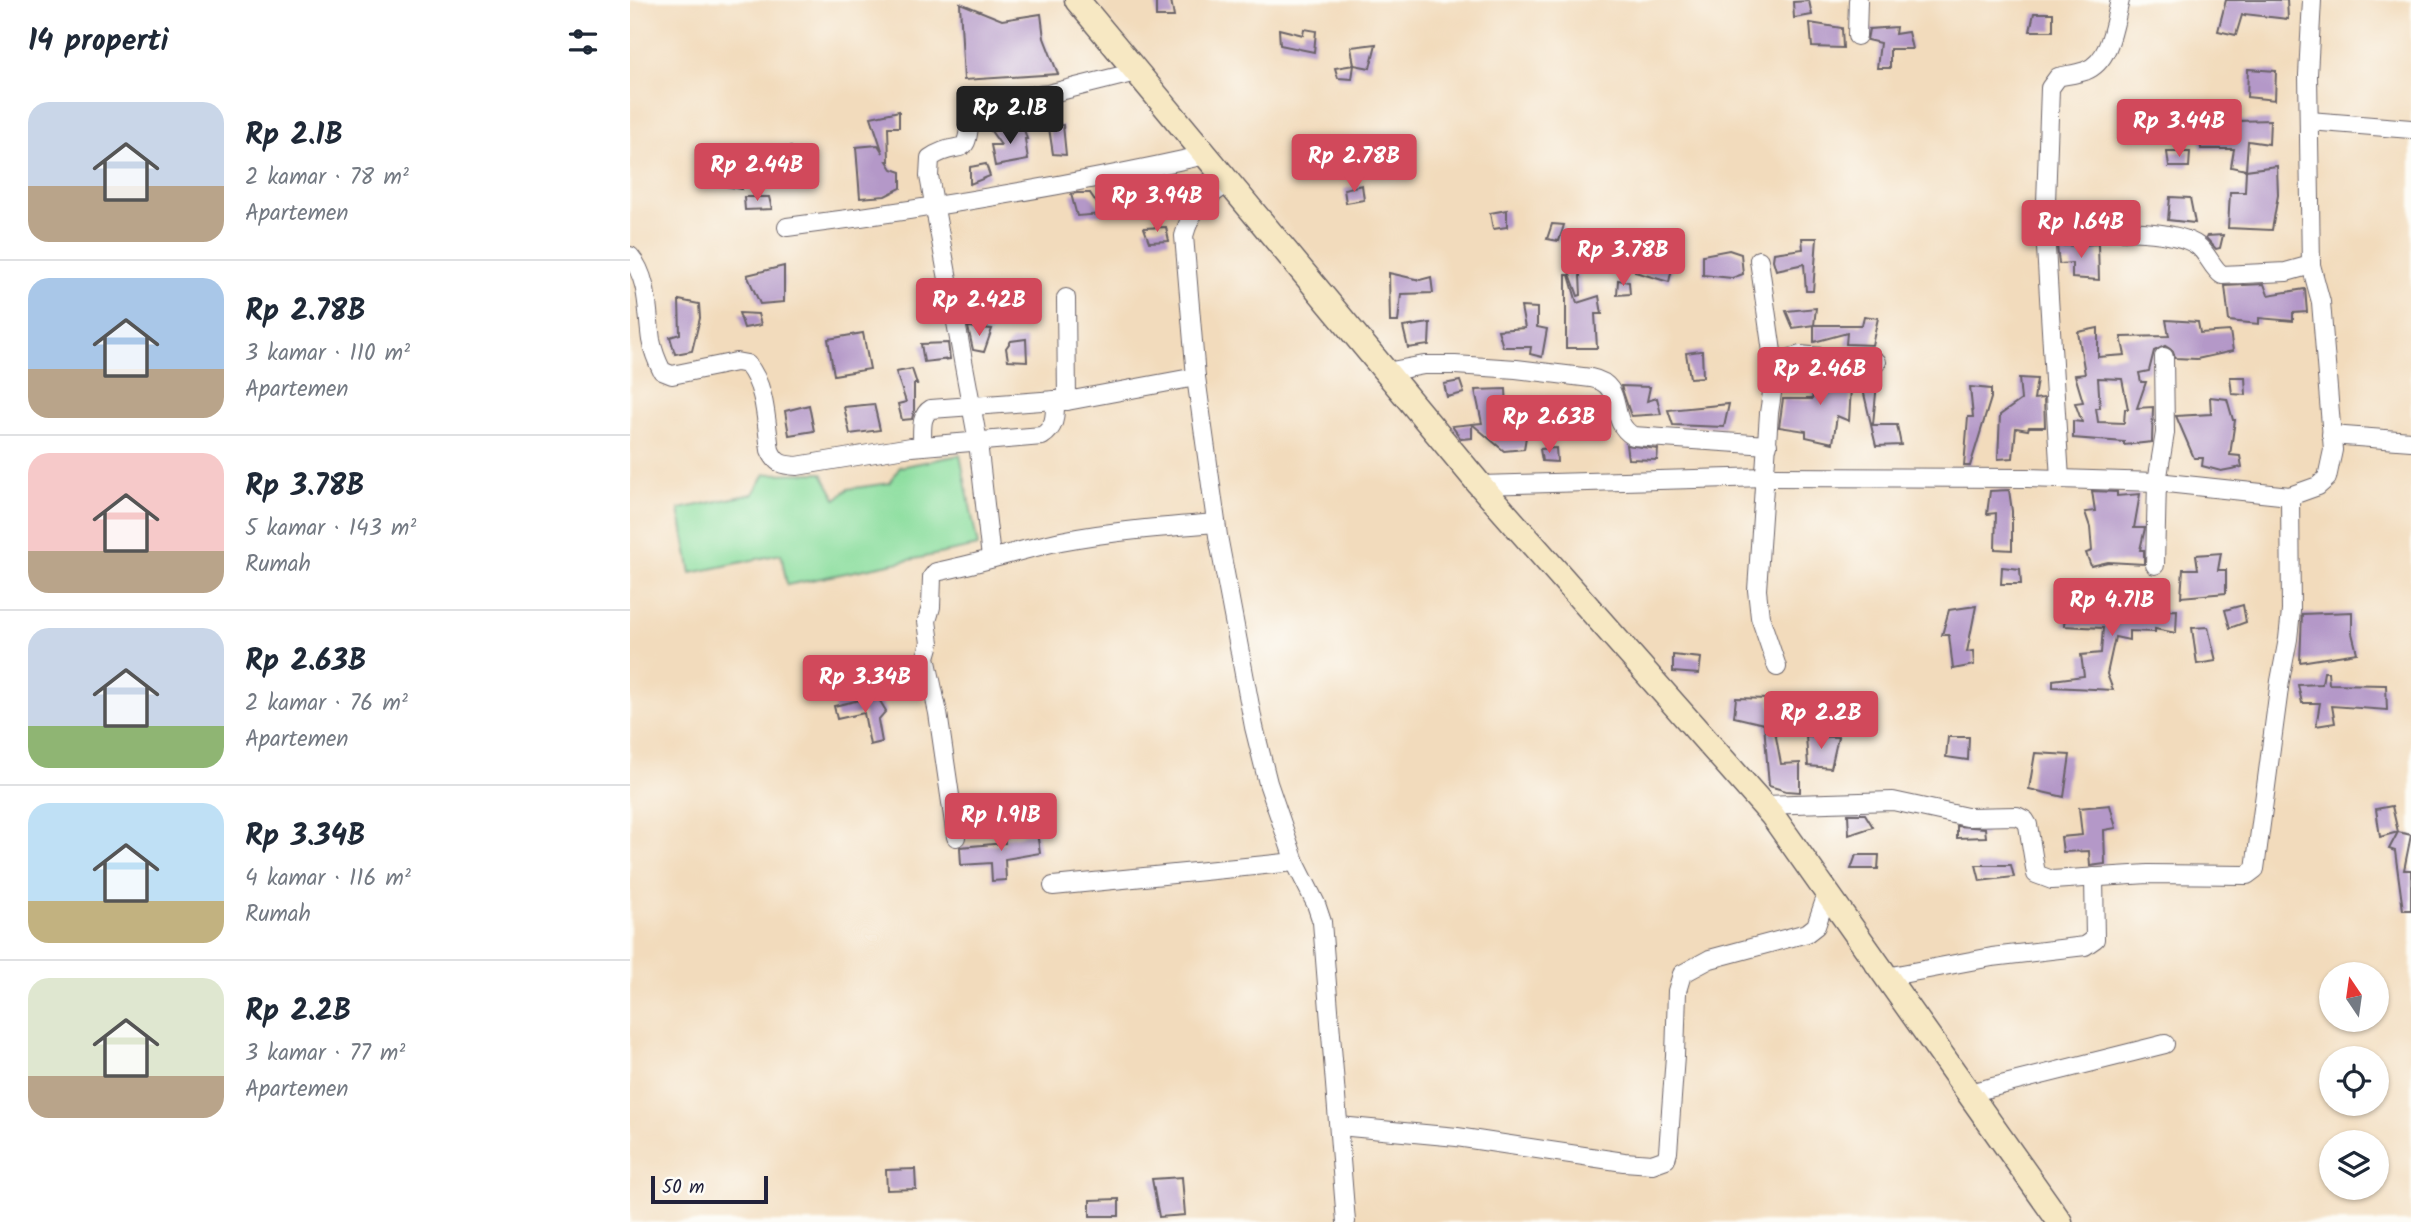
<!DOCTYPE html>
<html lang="id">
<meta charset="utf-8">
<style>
body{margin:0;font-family:Kalam,sans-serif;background:#f6f6f7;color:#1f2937;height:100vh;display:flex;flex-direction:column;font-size:26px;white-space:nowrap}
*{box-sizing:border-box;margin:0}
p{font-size:23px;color:#747a83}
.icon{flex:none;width:38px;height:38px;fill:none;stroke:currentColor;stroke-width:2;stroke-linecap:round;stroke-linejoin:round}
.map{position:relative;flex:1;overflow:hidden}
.panel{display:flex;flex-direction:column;background:#fff;width:630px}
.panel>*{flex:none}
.needle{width:46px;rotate:347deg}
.buttons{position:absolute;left:1689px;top:962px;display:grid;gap:14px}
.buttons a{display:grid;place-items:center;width:70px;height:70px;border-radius:50%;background:#fff;box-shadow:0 2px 5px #0004;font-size:35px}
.scale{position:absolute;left:21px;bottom:18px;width:117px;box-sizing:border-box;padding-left:7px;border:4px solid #22223b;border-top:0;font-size:19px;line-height:24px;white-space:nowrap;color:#22223b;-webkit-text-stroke:5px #fdfcf7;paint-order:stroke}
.price{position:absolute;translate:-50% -60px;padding:0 16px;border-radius:7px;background:#d1495b;color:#fff;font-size:23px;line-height:46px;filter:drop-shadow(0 2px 4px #0008)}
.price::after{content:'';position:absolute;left:50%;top:42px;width:21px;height:16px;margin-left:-10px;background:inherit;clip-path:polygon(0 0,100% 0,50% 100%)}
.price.on{background:#222;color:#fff}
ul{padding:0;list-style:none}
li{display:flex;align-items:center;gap:21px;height:175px;padding:0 28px}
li+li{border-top:2px solid #e0e1e3}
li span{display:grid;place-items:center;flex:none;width:196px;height:140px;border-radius:21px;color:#555}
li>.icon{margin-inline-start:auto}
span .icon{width:84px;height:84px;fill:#fffc;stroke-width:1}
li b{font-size:30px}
h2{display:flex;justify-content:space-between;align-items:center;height:84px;padding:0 28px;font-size:30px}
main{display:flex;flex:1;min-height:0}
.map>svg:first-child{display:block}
.green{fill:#8cde9f;stroke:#57806d;stroke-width:2}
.building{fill:#b498c8;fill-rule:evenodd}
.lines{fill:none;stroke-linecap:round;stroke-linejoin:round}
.street-casing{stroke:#6b6368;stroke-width:20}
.secondary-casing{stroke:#6b6368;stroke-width:27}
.street{stroke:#fff;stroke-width:18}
.secondary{stroke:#f7e8c3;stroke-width:24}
</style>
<main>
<section class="panel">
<h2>14 properti<svg class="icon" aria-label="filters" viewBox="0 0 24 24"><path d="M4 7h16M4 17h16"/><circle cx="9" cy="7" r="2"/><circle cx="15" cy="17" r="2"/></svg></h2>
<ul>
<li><span style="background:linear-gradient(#c9d6e8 60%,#b9a48a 0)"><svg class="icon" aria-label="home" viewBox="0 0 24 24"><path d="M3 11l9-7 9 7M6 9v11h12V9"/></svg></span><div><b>Rp 2.1B</b><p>2 kamar · 78 m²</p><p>Apartemen</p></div></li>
<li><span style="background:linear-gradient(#a9c7e8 65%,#b9a48a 0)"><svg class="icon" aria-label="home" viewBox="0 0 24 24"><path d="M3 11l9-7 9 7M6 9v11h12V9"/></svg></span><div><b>Rp 2.78B</b><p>3 kamar · 110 m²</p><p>Apartemen</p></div></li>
<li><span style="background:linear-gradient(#f6c9c9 70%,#b9a48a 0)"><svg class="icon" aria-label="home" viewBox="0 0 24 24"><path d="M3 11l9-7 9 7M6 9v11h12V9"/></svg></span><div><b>Rp 3.78B</b><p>5 kamar · 143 m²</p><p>Rumah</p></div></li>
<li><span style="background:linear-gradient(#c9d6e8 70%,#8fb573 0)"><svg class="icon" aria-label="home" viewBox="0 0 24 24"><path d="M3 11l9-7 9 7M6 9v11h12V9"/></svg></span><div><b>Rp 2.63B</b><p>2 kamar · 76 m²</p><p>Apartemen</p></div></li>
<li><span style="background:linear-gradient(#bfe0f5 70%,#c2b280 0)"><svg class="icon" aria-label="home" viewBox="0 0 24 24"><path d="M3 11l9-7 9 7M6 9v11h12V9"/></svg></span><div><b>Rp 3.34B</b><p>4 kamar · 116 m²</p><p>Rumah</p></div></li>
<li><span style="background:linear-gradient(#dfe7d0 70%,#b9a48a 0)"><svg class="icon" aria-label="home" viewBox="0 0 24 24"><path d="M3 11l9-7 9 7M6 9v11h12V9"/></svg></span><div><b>Rp 2.2B</b><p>3 kamar · 77 m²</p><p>Apartemen</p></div></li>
</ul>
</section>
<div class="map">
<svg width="1781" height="1222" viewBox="0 0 1781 1222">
<rect width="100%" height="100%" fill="#fdfcf7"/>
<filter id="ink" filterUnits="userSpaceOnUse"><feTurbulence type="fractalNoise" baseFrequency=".0143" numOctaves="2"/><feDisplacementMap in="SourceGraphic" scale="14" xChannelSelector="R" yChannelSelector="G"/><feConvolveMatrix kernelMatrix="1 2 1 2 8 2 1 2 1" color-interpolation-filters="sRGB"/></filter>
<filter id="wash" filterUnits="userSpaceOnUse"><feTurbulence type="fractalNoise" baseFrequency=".00686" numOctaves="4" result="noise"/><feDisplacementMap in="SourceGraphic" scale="28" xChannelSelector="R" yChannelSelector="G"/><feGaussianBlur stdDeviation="1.57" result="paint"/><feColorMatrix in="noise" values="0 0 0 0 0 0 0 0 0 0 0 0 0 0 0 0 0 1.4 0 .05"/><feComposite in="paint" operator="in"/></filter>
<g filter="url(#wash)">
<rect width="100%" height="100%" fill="#f2dbbc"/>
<path class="green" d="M 330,455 L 348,546 L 157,585 L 151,554 L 61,573 L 49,509 L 123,494 L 135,474 L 192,473 L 206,499 L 218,489 L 259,483 L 270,467 Z"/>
<g id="blocks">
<g class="building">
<path d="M 526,0 L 541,0 L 544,17 L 526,17 Z"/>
<path d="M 1596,0 L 1657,0 L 1658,19 L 1615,14 L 1615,16 L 1612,15 L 1606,35 L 1588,31 Z"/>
<path d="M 1179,1 L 1182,15 L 1164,18 L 1163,2 Z"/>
<path d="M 330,3 L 372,20 L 411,14 L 414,38 L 428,74 L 334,80 Z"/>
<path d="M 1404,13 L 1423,13 L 1423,31 L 1400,31 Z"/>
<path d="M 1180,23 L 1212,28 L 1213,48 L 1182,47 Z"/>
<path d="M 1266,27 L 1265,34 L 1278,32 L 1282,49 L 1260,49 L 1260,68 L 1247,68 L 1250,43 L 1237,40 L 1239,29 Z"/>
<path d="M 649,29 L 673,35 L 674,29 L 686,31 L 684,52 L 650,45 Z"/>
<path d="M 746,44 L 740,68 L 724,65 L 721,47 Z"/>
<path d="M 724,65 L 722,79 L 708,78 L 705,68 Z"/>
<path d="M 1618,69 L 1646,71 L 1645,100 L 1617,97 Z"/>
<path d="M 269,111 L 269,127 L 258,127 L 259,161 L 257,161 L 262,169 L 271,172 L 271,188 L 255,196 L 230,198 L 226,147 L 248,145 L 253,153 L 241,117 Z"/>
<path d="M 1640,120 L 1639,144 L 1618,141 L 1616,170 L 1601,167 L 1604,149 L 1571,149 L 1569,124 L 1608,124 L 1608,121 Z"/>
<path d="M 433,125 L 436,155 L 423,154 L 419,128 Z"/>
<path d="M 393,126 L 397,139 L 395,139 L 398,160 L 365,166 L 361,145 L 371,145 L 361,131 Z"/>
<path d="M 161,147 L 161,173 L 142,171 L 132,150 Z"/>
<path d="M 1537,152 L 1560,152 L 1559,167 L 1539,167 Z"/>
<path d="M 356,164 L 360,176 L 340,184 L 340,167 Z"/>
<path d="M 1647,166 L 1648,195 L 1642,230 L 1598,228 L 1600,192 L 1615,192 L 1616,170 Z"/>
<path d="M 85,168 L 112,169 L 112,189 L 90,185 Z"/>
<path d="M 732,185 L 734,200 L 716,203 L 714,189 Z"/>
<path d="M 447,193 L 460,193 L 474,214 L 447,216 L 441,194 Z"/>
<path d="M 114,197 L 139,197 L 142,209 L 115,210 Z"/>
<path d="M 1540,197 L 1560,198 L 1565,223 L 1538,220 Z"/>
<path d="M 877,210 L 877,227 L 863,229 L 860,213 Z"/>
<path d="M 922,224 L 934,225 L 929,241 L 917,239 Z"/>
<path d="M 536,227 L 539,241 L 519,242 L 514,228 Z"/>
<path d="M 1593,235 L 1590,248 L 1586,249 L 1576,238 L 1577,236 Z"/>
<path d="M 1172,238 L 1187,238 L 1183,291 L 1176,291 L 1174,264 L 1146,270 L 1143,260 L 1144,253 L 1173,249 Z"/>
<path d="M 1468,244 L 1469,280 L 1442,278 L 1442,263 L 1429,264 L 1427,246 Z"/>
<path d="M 1099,250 L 1111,254 L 1113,274 L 1102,278 L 1073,275 L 1073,255 Z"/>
<path d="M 1005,252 L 1045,256 L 1039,282 L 1005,272 Z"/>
<path d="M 949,255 L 951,295 L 948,296 L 934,257 Z"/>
<path d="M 154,266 L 154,302 L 130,304 L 117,275 Z"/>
<path d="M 759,273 L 790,280 L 801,277 L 803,293 L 771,294 L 768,322 L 760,322 Z"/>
<path d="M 936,275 L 939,275 L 947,303 L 969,296 L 972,314 L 965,314 L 967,348 L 936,348 Z"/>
<path d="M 988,280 L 999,282 L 1000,294 L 987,295 Z"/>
<path d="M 394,284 L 402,310 L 389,311 L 381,286 Z"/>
<path d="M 1634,284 L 1638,295 L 1675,289 L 1677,312 L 1663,313 L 1663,321 L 1629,318 L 1629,324 L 1599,321 L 1595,286 Z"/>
<path d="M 49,300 L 69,304 L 70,318 L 62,351 L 45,354 L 40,337 L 50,334 Z"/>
<path d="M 891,307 L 907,308 L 907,327 L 917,329 L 912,357 L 900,354 L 901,347 L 873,347 L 868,330 L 895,328 Z"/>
<path d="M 1186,308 L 1184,325 L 1163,328 L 1156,311 Z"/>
<path d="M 109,313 L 128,314 L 131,325 L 114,328 Z"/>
<path d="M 1234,316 L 1248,318 L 1242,345 L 1216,344 L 1217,333 L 1184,342 L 1184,325 L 1232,325 Z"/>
<path d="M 1536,320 L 1568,322 L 1570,333 L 1600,331 L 1603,351 L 1567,359 L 1545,358 L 1543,351 L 1535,346 L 1524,351 L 1519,371 L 1509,373 L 1511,382 L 1516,382 L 1507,408 L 1523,407 L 1522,442 L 1494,445 L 1494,442 L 1443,438 L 1443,421 L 1452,422 L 1445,403 L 1453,402 L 1445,375 L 1455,374 L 1448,332 L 1468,328 L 1468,357 L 1495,355 L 1491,337 L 1539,336 ZM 1468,378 L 1492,379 L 1498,409 L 1495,409 L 1494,423 L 1468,422 L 1466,408 L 1470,408 Z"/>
<path d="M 800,323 L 799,345 L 778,348 L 773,327 Z"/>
<path d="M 338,327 L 362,329 L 354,352 L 343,350 Z"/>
<path d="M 233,333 L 240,369 L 204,375 L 198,339 Z"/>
<path d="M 396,339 L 397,361 L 378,360 L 376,348 L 381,341 Z"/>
<path d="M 318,343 L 320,359 L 294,362 L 291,344 Z"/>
<path d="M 1070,351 L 1072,351 L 1073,377 L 1060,378 L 1056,353 Z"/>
<path d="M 282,369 L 287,384 L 284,384 L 284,411 L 282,419 L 272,420 L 268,404 L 276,402 L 266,372 Z"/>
<path d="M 1198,369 L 1222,371 L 1219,421 L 1207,416 L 1203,443 L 1176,437 L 1176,431 L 1149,427 L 1153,399 L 1182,399 L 1187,380 L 1191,380 Z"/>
<path d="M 1229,372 L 1248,373 L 1243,424 L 1241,424 Z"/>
<path d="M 1600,377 L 1615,377 L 1616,395 L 1602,394 Z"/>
<path d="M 1389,378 L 1407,379 L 1404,399 L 1414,398 L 1415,427 L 1399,427 L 1398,430 L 1386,428 L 1383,458 L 1368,459 L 1370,415 L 1391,400 Z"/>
<path d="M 830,381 L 834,393 L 817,397 L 814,384 Z"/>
<path d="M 991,386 L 1020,387 L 1017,401 L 1027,398 L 1031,414 L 1001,416 Z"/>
<path d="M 1340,387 L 1361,389 L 1361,398 L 1340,466 L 1334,466 L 1338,417 L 1343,417 Z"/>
<path d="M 876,389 L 878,427 L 898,425 L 894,449 L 874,451 L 842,424 L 852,423 L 845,390 Z"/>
<path d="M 1580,397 L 1597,399 L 1603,420 L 1605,420 L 1600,455 L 1610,456 L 1612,467 L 1591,471 L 1572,466 L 1573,458 L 1564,458 L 1546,416 L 1581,414 Z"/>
<path d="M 970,402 L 969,421 L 938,425 L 936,405 Z"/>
<path d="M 244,404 L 250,430 L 220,434 L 214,407 Z"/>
<path d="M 1099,404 L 1094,427 L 1043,425 L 1038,410 Z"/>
<path d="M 179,405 L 184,431 L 159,435 L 155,411 Z"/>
<path d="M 842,424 L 842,438 L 831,439 L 822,426 Z"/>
<path d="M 1241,425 L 1267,425 L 1271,445 L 1246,446 Z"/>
<path d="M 996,445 L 1028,449 L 1027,460 L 998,459 Z"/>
<path d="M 926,448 L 927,462 L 912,461 L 910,449 Z"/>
<path d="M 1379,490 L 1382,511 L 1382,550 L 1365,549 L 1366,513 L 1357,514 L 1360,491 Z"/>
<path d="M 1462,491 L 1487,492 L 1487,496 L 1510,494 L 1504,528 L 1515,528 L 1510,550 L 1514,550 L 1514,564 L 1478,562 L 1461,566 L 1456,553 L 1462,551 L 1460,527 L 1455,512 L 1465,511 Z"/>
<path d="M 1591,553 L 1588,570 L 1596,570 L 1596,593 L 1551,597 L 1553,569 L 1568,569 L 1566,555 Z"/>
<path d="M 1372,567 L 1390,569 L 1391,584 L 1371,584 Z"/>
<path d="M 1503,600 L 1502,605 L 1524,611 L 1547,610 L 1546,633 L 1525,629 L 1525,632 L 1499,631 L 1499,640 L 1485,637 L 1477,674 L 1483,690 L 1423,687 L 1423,680 L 1454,676 L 1451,655 L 1471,653 L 1473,628 L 1434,626 L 1436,608 L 1474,616 L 1475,603 Z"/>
<path d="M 1613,605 L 1616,622 L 1600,628 L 1595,610 Z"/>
<path d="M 1346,606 L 1337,652 L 1343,651 L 1344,665 L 1323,669 L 1319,635 L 1312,635 L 1319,610 Z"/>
<path d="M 1722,612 L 1722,633 L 1727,653 L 1670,662 L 1672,614 Z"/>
<path d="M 1578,627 L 1586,661 L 1567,664 L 1562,628 Z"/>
<path d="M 1043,655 L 1071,658 L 1069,674 L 1043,672 Z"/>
<path d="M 1694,672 L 1698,672 L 1699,684 L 1756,685 L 1757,710 L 1702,706 L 1705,723 L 1686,726 L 1690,703 L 1672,703 L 1668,685 L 1692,684 Z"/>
<path d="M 247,696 L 256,711 L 248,720 L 252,742 L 240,745 L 234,713 L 207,719 L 204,706 Z"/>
<path d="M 1106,698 L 1139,699 L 1151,764 L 1170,763 L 1170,792 L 1156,791 L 1139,786 L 1134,724 L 1104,717 Z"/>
<path d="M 1176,736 L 1208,737 L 1201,768 L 1178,766 Z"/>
<path d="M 1318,737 L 1339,737 L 1338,760 L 1316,757 Z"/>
<path d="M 1405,753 L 1440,755 L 1434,797 L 1399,789 Z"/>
<path d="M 1480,805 L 1486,828 L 1474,830 L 1475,864 L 1460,866 L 1459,851 L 1433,852 L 1431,837 L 1452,835 L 1449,808 Z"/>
<path d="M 1762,806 L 1768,832 L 1750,837 L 1746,809 Z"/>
<path d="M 1218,814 L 1235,814 L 1243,827 L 1219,835 Z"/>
<path d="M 1327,826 L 1355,828 L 1356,837 L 1327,838 Z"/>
<path d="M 407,832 L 410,853 L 375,859 L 376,880 L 362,881 L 361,863 L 331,865 L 330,847 L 375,843 L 374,838 Z"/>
<path d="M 1768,832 L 1781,835 L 1774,870 L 1781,870 L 1781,910 L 1773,910 L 1765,851 L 1759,849 Z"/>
<path d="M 1226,855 L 1249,855 L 1248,869 L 1221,869 Z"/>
<path d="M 1346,865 L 1381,865 L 1384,877 L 1350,881 Z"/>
<path d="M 285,1169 L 286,1189 L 257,1190 L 256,1170 Z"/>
<path d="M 552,1177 L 555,1215 L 529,1217 L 522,1179 Z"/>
<path d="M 489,1199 L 489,1216 L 460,1216 L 460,1200 Z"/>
</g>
</g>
</g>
<g filter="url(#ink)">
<use href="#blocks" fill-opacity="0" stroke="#6b6368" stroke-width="2"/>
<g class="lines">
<defs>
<g id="street">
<path d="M 1227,36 L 1228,0"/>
<path d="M 1679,121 L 1781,129"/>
<path d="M 599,182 C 574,200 562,206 554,236 L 566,377 L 588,536 L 624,727 L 638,783 L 665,862 L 686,904 L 692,922 L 716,1222"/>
<path d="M 157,227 C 298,209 437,186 576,155"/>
<path d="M 1415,231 C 1450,232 1541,225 1568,246 C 1578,254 1582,268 1592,275 L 1656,272 L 1681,265"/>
<path d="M 0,256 C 19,278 17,312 21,340 C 23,351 27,361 32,371 L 42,375 L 106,362 L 117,364 C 136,386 136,422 140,450 C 146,464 152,465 167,466 L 281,447 L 412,436 C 426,427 425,415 425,400 L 437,401 L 566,377"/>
<path d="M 1129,260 L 1145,373"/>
<path d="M 436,298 L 437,401"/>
<path d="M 756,372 L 794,365 L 825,365 L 886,369 L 961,378 C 997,385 976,420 1003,436 L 1138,445"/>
<path d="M 1701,435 L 1781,441"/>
<path d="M 292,446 C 293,433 289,416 301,409 L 425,400"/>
<path d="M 1430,479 L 1415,231 L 1420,88 L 1428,77 C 1436,75 1446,74 1455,71 C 1481,61 1484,24 1490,0"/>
<path d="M 850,485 L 1136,477 L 1397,478 L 1527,482 L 1660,496 L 1688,486 L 1697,478 L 1703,450 L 1691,302 L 1681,265 L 1678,75 L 1682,0"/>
<path d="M 361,558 L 348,442 L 299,176 L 300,158 C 331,136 338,166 340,110 L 348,103 L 365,99 L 418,94 L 506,72"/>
<path d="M 1525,565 L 1527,482 L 1535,433 L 1534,357"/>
<path d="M 1147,667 L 1130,617 L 1127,590 L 1139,413 L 1145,373 L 1152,361 L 1170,355 L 1247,362"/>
<path d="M 1132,805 L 1263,801 L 1337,817 L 1387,816 L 1395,820 L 1398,825 L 1406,874 L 1422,880 L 1518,874 L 1617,875 L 1625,869 L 1650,681 L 1658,639 L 1661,611 L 1660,496"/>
<path d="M 326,837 L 308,713 L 296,657 L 300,643 L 297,621 L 301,607 L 302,577 L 306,572 C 348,564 389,550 431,541 C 483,531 534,527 586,523"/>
<path d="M 423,886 L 665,862"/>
<path d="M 1256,977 L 1362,957 L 1455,946 L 1465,939 L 1464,877"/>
<path d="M 1339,1093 L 1535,1044"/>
<path d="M 709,1126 L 827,1137 L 994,1162 L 1022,1164 L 1036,1159 L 1038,1152 L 1045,1056 L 1047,991 L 1052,974 L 1080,959 L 1177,933 L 1186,926 L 1197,894"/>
</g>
<path id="secondary" d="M 447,0 L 850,485 L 1142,815 L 1430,1222"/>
</defs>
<use href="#street" class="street-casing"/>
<use href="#secondary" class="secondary-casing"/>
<use href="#street" class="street"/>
<use href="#secondary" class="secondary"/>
</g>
</g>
</svg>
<div class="buttons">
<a><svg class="needle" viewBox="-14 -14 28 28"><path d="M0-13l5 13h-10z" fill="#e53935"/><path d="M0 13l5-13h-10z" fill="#747a83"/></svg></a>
<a><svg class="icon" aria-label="locate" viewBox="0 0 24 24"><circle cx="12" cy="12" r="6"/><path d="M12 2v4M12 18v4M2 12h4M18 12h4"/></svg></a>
<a><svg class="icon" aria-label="layers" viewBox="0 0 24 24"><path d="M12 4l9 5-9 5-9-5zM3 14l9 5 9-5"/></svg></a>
</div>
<div class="scale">50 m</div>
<b class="price on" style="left:380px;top:146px">Rp 2.1B</b>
<b class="price" style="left:1549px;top:159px">Rp 3.44B</b>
<b class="price" style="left:724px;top:194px">Rp 2.78B</b>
<b class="price" style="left:127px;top:203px">Rp 2.44B</b>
<b class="price" style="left:527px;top:234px">Rp 3.94B</b>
<b class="price" style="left:1451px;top:260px">Rp 1.64B</b>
<b class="price" style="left:993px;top:288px">Rp 3.78B</b>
<b class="price" style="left:349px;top:338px">Rp 2.42B</b>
<b class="price" style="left:1190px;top:407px">Rp 2.46B</b>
<b class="price" style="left:919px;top:455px">Rp 2.63B</b>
<b class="price" style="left:1482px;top:638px">Rp 4.71B</b>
<b class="price" style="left:235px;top:715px">Rp 3.34B</b>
<b class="price" style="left:1191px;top:751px">Rp 2.2B</b>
<b class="price" style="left:371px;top:853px">Rp 1.91B</b>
</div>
</main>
